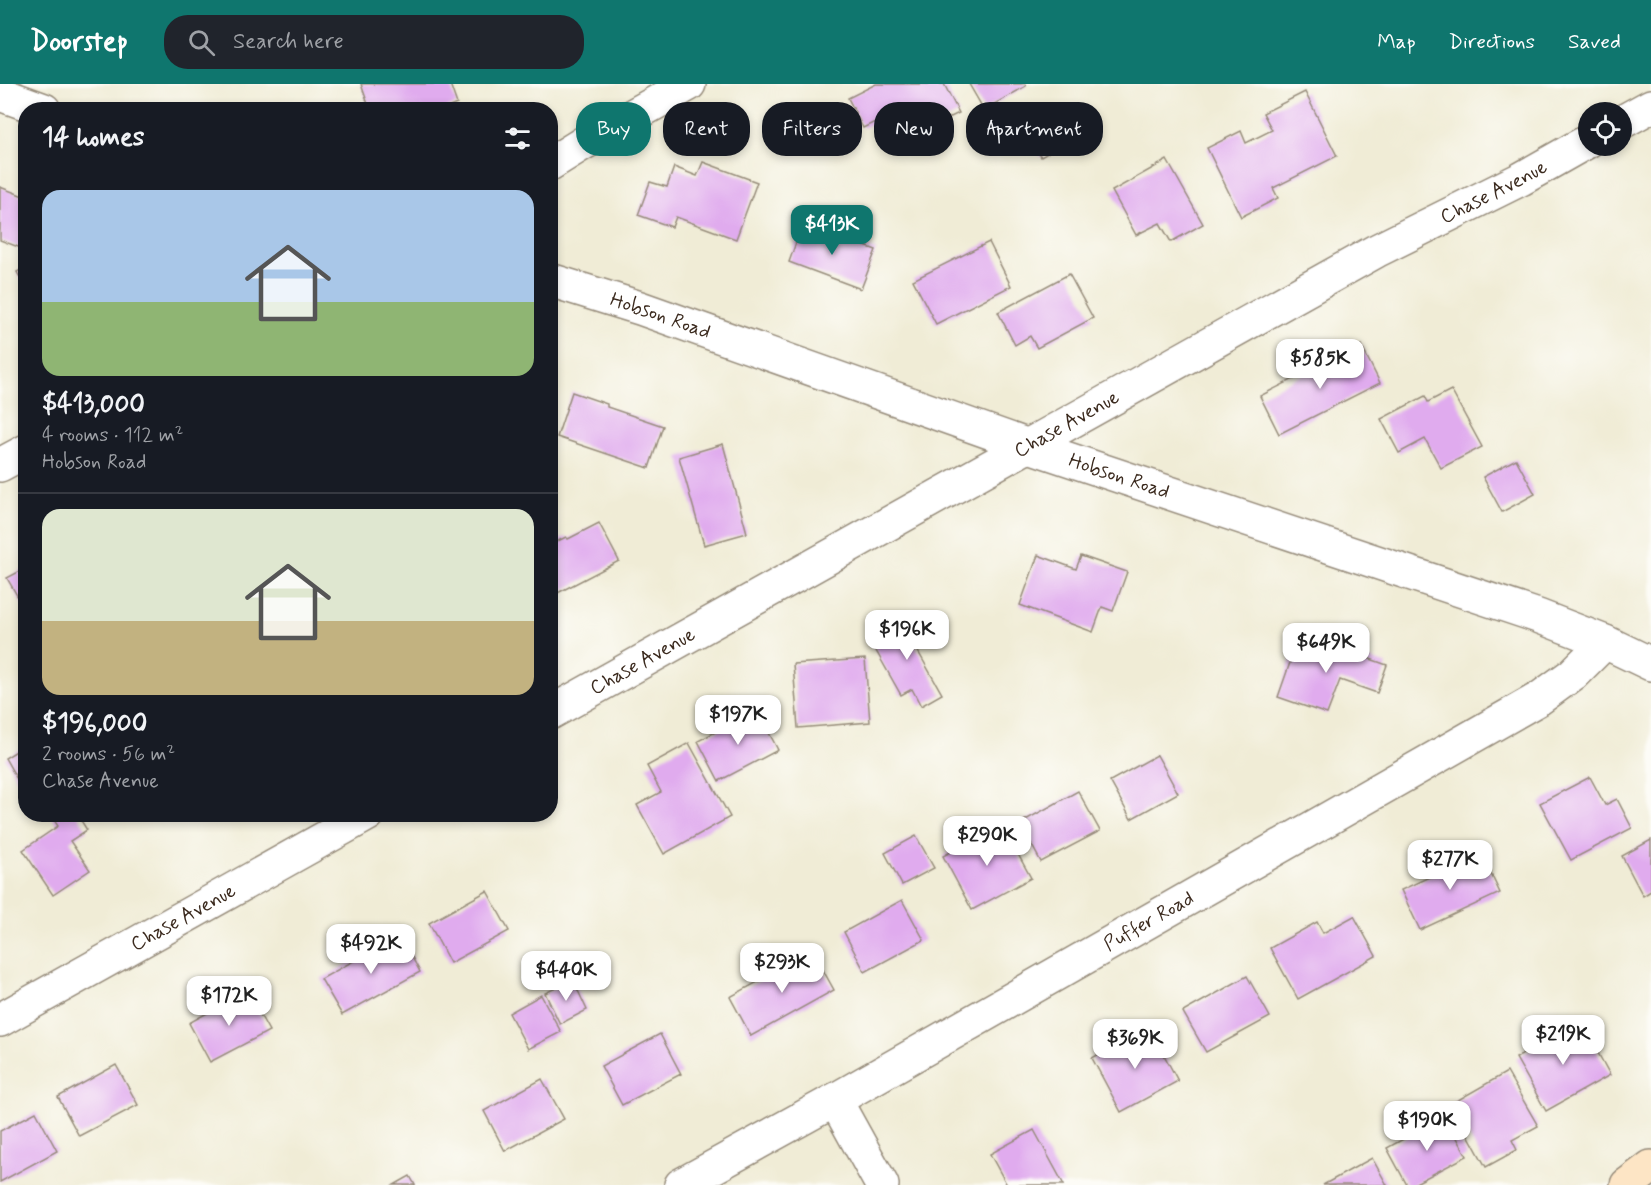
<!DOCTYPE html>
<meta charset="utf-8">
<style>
body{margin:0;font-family:Mynerve,sans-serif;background:#20242c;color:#f1f3f6;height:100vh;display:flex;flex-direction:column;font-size:22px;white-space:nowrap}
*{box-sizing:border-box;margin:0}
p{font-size:20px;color:#9ea1a6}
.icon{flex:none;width:33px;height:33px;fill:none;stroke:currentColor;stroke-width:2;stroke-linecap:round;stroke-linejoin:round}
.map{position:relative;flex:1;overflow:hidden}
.details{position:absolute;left:18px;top:18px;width:540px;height:720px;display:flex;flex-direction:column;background:#171b24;border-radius:24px;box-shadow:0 3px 9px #0003}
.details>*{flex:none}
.guide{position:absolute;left:576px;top:18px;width:570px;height:54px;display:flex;gap:12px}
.controls{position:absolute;left:1578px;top:18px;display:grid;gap:12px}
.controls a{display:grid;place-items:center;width:54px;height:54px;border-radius:50%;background:#171b24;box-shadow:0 3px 9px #0003;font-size:30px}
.price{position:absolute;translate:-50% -51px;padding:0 14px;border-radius:12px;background:#fff;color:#222;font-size:20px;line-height:39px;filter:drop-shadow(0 2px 3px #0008)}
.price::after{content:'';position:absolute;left:50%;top:36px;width:18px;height:14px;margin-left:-9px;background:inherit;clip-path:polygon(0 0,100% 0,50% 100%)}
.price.active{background:#0f766e;color:#fff}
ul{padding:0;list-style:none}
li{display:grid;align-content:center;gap:12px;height:318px;padding:0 24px}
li+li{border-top:2px solid #363941}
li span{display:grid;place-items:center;height:186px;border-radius:18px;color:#555}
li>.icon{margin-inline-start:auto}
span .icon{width:108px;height:108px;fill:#fffc;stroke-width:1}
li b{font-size:26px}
h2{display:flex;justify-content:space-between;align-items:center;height:72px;padding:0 24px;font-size:26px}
.chip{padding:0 21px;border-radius:24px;background:#171b24;box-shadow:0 3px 9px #0003;font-size:21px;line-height:54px}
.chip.active{background:#0f766e;color:#fff}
header{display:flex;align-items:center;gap:36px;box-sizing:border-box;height:84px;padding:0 30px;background:#0f766e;color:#fff}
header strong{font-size:28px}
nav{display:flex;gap:33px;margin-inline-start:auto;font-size:21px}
.search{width:420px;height:54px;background:#20242c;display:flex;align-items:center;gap:15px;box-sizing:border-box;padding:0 21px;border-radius:24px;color:#9ea1a6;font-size:22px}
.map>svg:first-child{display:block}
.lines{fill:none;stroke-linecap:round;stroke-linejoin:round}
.stream{stroke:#72a6de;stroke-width:9}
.building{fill:#e0abee}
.minor-casing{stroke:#968b7a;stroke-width:36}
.secondary-casing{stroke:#968b7a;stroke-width:36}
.minor{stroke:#fff;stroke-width:33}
.secondary{stroke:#fde5c5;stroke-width:33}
.labels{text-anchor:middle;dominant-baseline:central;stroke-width:4.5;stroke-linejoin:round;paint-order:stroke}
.street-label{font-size:20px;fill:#3b2a1e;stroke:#fdfcf7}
</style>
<header>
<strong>Doorstep</strong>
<div class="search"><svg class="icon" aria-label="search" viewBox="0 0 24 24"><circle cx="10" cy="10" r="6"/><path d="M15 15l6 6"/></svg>Search here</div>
<nav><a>Map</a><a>Directions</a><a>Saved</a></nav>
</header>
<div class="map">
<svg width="1651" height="1101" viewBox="0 0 1651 1101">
<rect width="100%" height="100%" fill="#fdfcf7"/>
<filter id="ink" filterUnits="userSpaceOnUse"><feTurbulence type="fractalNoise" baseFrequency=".0167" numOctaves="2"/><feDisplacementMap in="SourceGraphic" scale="12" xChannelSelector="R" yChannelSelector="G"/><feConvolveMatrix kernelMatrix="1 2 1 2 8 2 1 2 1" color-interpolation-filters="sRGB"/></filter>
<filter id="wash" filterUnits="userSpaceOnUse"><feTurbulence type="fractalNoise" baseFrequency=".008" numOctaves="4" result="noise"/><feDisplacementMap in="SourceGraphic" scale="24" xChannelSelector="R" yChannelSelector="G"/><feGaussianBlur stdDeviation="1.35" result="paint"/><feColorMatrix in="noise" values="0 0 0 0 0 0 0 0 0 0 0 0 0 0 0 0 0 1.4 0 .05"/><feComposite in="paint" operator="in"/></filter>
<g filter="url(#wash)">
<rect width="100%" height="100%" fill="#f0ecd6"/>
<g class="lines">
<path class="stream" d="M 705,33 L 716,42 L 723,55"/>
</g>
<g id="blocks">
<g class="building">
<path d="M 361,0 L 450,0 L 457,20 L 442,26 L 370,26 Z"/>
<path d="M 876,0 L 944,0 L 959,29 L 890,63 L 877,37 L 863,44 L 848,14 Z"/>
<path d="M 969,0 L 1025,0 L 1026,2 L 984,26 Z"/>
<path d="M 1305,8 L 1337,72 L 1273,104 L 1278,114 L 1241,133 L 1207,64 L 1241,47 L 1246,59 L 1272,46 L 1263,29 Z"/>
<path d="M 1052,28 L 1068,57 L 1041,73 L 1024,43 Z"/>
<path d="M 1167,76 L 1203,140 L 1171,158 L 1160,139 L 1136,151 L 1112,107 Z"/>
<path d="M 703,78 L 757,98 L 736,155 L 676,133 L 672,143 L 638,131 L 650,98 L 667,103 L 674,83 L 697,92 Z"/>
<path d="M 0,103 L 26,113 L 26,166 L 0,156 Z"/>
<path d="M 803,139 L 876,166 L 861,205 L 789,178 Z"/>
<path d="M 989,158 L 1011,202 L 936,240 L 913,196 Z"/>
<path d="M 26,183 L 26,204 L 17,188 Z"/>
<path d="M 1069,190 L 1093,234 L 1037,264 L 1030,252 L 1015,261 L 998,228 Z"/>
<path d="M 1361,261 L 1380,299 L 1279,350 L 1260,312 Z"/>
<path d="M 1451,306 L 1482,363 L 1441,384 L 1425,355 L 1399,369 L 1381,335 L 1425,312 L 1428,318 Z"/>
<path d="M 572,308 L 607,320 L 607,323 L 663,342 L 649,384 L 557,353 Z"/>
<path d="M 723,360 L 747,449 L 704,461 L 679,373 Z"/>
<path d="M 1516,375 L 1535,410 L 1502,428 L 1483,393 Z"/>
<path d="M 599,439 L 619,477 L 550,513 L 550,461 L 566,453 L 568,455 Z"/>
<path d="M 1038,471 L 1076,485 L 1081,472 L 1127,488 L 1113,527 L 1102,523 L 1093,548 L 1020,521 Z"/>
<path d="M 26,484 L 26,527 L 7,494 Z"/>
<path d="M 916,532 L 929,555 L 915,562 L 942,610 L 921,622 L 912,605 L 901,611 L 871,558 Z"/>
<path d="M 1300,550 L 1387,581 L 1377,609 L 1340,596 L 1327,630 L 1278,613 Z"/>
<path d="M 865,575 L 870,638 L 798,644 L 793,580 Z"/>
<path d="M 757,626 L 778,666 L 719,697 L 698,657 Z"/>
<path d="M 689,659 L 730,733 L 664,770 L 637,721 L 661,708 L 647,682 Z"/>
<path d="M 26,661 L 26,702 L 22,704 L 5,674 Z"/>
<path d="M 1157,671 L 1178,709 L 1131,735 L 1110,697 Z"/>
<path d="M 1590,693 L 1605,721 L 1617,715 L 1632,744 L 1571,776 L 1540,719 Z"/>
<path d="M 1078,707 L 1100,747 L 1041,778 L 1020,739 Z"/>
<path d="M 50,730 L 77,730 L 87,746 L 70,757 L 90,786 L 53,811 L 23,766 L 58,742 Z"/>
<path d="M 1002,741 L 1031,794 L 972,826 L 943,772 Z"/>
<path d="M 916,752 L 934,784 L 902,801 L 885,769 Z"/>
<path d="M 1651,756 L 1651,807 L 1643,812 L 1622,772 Z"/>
<path d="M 1481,769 L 1500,809 L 1420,846 L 1401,806 Z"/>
<path d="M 487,807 L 509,847 L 450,879 L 429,839 Z"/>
<path d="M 902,816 L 924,856 L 865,888 L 844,848 Z"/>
<path d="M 1354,832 L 1376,872 L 1298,915 L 1270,864 L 1317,838 L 1323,849 Z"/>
<path d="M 400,851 L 420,888 L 342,931 L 321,895 Z"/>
<path d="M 813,868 L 834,906 L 751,952 L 730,913 Z"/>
<path d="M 1247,892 L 1270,933 L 1206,968 L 1183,928 Z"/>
<path d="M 573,896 L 587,926 L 560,940 L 545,909 Z"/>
<path d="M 247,907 L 269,947 L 210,978 L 189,939 Z"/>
<path d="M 541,911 L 561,948 L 528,965 L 509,929 Z"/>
<path d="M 1581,938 L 1610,991 L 1546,1027 L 1516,974 Z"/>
<path d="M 1149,943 L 1178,997 L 1121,1028 L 1092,974 Z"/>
<path d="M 660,950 L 681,990 L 622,1021 L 601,982 Z"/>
<path d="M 116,981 L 138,1021 L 79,1052 L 58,1013 Z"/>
<path d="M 1507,988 L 1538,1042 L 1512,1056 L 1517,1066 L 1486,1083 L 1451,1020 Z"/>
<path d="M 542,995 L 564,1035 L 505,1067 L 484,1027 Z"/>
<path d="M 36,1028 L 57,1067 L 0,1098 L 0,1047 Z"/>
<path d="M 1445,1032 L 1467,1072 L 1412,1101 L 1407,1101 L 1387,1064 Z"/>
<path d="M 1034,1046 L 1064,1101 L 1007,1101 L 990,1070 Z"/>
<path d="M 1372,1074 L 1387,1101 L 1323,1101 Z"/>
<path d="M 410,1092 L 415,1101 L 394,1101 Z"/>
</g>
</g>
</g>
<g filter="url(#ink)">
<use href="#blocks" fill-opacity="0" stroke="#968b7a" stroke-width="1.5"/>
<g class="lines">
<defs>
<g id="minor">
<path d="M 0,10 L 44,26"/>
<path d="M 1622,38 L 1651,22"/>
<path d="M 550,80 L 582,60 L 689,0"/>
<path id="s1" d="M 550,196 L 640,224 L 1029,362 L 1538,532 L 1605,558 L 1651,580"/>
<path d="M 0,381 L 26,367"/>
<path id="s2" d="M 550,629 L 1376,167 L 1521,95 L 1588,57"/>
<path id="s3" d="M 0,936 L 368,730"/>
<path d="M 835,1016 L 882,1101"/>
<path id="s4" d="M 681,1101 L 835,1016 L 1540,614 L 1573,590 L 1605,558"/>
</g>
<path id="secondary" d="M 1627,1101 L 1651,1083"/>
</defs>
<use href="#minor" class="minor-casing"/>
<use href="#secondary" class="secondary-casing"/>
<use href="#minor" class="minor"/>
<use href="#secondary" class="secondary"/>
</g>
</g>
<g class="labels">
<g class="street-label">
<text stroke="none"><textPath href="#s2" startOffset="1078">Chase Avenue</textPath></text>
<text stroke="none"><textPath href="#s1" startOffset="116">Hobson Road</textPath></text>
<text stroke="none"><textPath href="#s2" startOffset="592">Chase Avenue</textPath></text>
<text stroke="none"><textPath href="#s1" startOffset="602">Hobson Road</textPath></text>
<text stroke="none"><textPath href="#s2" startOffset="106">Chase Avenue</textPath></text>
<text stroke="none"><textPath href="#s3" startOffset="210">Chase Avenue</textPath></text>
<text stroke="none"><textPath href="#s4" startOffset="537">Puffer Road</textPath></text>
</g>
</g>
</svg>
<div class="controls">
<a><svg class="icon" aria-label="locate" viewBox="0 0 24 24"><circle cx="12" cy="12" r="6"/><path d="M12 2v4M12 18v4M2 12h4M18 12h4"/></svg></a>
</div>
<b class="price active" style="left:832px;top:172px">$413K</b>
<b class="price" style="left:1320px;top:306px">$585K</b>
<b class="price" style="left:907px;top:577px">$196K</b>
<b class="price" style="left:1326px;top:590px">$649K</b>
<b class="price" style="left:738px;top:662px">$197K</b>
<b class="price" style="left:987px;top:783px">$290K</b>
<b class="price" style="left:1450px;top:807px">$277K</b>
<b class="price" style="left:371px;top:891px">$492K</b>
<b class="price" style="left:782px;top:910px">$293K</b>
<b class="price" style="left:566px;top:918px">$440K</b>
<b class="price" style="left:229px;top:943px">$172K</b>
<b class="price" style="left:1563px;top:982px">$219K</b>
<b class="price" style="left:1135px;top:986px">$369K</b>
<b class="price" style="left:1427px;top:1068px">$190K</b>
<div class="guide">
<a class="chip active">Buy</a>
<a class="chip">Rent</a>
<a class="chip">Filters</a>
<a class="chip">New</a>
<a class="chip">Apartment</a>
</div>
<section class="details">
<h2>14 homes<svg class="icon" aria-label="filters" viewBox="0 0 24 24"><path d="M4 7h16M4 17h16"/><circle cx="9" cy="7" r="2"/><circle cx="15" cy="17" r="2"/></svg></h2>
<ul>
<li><span style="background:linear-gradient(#a9c7e8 60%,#8fb573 0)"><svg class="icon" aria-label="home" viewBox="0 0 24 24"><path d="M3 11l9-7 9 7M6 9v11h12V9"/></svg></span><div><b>$413,000</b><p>4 rooms · 112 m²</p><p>Hobson Road</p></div></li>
<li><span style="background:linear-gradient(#dfe7d0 60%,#c2b280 0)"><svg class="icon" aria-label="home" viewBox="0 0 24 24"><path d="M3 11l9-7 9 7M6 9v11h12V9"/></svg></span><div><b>$196,000</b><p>2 rooms · 56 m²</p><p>Chase Avenue</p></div></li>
</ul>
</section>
</div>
